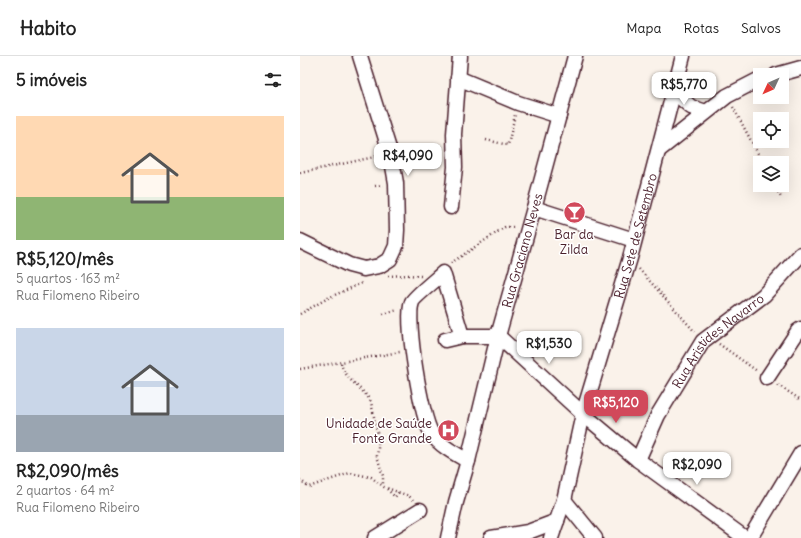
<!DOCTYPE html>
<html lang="pt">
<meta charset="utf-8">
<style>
body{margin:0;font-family:Delius,sans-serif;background:#f6f6f6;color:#222;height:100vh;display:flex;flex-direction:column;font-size:15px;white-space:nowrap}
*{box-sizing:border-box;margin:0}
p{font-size:13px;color:#767676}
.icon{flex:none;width:22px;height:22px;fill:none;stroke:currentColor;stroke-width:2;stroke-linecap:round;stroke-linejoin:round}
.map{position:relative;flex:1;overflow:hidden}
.panel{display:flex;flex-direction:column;background:#fff;width:300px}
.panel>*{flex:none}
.needle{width:26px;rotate:226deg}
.controls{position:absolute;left:453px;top:12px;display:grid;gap:8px}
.controls a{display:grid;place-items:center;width:36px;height:36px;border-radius:0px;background:#fff;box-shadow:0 4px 16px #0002;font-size:20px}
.price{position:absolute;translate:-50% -34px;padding:0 9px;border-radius:8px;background:#fff;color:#222;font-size:13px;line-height:26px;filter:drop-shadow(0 1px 2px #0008)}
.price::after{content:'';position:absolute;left:50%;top:24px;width:12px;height:9px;margin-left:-6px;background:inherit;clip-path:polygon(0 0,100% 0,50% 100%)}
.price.on{background:#d1495b;color:#fff}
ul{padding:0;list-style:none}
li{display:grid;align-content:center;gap:8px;height:212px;padding:0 16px}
li span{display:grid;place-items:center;height:124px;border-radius:0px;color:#555}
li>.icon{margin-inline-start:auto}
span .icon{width:72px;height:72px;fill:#fffc;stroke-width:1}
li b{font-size:17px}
h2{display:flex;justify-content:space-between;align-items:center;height:48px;padding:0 16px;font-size:17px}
header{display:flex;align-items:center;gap:24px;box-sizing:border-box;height:56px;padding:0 20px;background:#fff;border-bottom:1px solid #e0e0e0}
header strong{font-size:19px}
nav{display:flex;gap:22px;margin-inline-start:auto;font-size:14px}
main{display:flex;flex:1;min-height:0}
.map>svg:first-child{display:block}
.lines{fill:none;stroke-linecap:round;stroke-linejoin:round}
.minor-casing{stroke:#4a1f2b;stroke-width:17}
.path{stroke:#4a1f2b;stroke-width:2.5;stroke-dasharray:1 3;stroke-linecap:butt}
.minor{stroke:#fff;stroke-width:14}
.labels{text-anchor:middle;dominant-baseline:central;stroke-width:3;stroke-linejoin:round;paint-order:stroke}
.poi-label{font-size:13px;fill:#4a1f2b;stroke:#fff}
.street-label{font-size:13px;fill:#4a1f2b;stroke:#fff}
</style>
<header>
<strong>Habito</strong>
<nav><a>Mapa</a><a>Rotas</a><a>Salvos</a></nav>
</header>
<main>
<section class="panel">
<h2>5 imóveis<svg class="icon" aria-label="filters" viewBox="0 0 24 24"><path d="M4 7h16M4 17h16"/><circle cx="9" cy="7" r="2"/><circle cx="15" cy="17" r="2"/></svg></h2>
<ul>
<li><span style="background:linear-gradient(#ffd9b3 65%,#8fb573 0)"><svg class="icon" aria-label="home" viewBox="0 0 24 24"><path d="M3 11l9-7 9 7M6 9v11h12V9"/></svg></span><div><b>R$5,120/mês</b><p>5 quartos · 163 m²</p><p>Rua Filomeno Ribeiro</p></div></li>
<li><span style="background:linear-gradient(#c9d6e8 70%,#9aa5b1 0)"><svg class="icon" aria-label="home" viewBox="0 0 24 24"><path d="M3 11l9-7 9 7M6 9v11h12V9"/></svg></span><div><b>R$2,090/mês</b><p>2 quartos · 64 m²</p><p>Rua Filomeno Ribeiro</p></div></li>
</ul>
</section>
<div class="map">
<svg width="501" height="482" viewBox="0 0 501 482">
<rect width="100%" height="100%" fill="#faf2ea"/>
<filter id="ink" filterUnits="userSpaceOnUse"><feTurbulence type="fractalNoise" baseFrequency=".025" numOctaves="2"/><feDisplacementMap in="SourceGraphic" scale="8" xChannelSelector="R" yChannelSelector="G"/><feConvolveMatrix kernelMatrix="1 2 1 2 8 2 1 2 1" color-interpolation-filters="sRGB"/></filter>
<g filter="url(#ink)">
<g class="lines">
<defs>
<g id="minor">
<path d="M 476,19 L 501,12"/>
<path d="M 158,22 L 218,47 L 259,60"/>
<path d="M 374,36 L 391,51 L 406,56"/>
<path d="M 359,94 L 427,40 L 460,23"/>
<path d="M 151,151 L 155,111 L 154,78 L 160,0"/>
<path d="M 234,152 L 334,184"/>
<path d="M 0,185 L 49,209 L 64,213 L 79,210 L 90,203 L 96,190 L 97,174 L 96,127 L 91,99 L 60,0"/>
<path d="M 162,280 L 143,217 C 138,222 114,241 112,246 C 105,263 121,362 132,378 C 140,390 156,398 168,405"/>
<path d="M 198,280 L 283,358 L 338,404 L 445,482"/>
<path d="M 145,284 L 162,280 L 198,280"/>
<path d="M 467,322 L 498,275 L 501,273"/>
<path id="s1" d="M 338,404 L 358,359 L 403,285 L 464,239 L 501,198"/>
<path d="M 264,444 L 295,482"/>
<path d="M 75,482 L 120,454"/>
<path id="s2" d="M 148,482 L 156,446 L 168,405 L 198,280 L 234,152 L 275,0"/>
<path d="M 191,482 L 228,476 L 257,465"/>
<path id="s3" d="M 251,482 L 264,444 L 283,358 L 330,202 L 383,0"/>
<path d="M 450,482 L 501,397"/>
</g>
</defs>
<use href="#minor" class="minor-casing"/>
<g class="path">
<path d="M 433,51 L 463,107"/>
<path d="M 186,84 L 208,89 L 215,59"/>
<path d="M 0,117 L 79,100"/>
<path d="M 475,129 L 481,142"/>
<path d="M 75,130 L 83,129"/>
<path d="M 151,207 L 205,171 L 216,171"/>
<path d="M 339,213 L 395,276"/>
<path d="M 88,220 L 108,219 L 121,220"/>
<path d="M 0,258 L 28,242 L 62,227"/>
<path d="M 83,258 L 98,254"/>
<path d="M 419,288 L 457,315"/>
<path d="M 41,307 C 45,325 63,331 71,346 L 79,385 L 77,400 L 83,420 L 83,429"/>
<path d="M 0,313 L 100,296"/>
<path d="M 478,329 L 501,344"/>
<path d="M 0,424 L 9,431 L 50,417 L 71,421 L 84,431 L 109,440 L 113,444"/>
<path d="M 87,433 L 95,441 L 99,436"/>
</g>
<use href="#minor" class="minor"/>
</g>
</g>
<defs>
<symbol id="bar-disc" viewBox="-11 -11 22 22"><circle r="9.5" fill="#d1495b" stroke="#fff"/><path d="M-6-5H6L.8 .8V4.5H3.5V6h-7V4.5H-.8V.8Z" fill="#fff"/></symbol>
<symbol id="hospital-disc" viewBox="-11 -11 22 22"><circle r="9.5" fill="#d1495b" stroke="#fff"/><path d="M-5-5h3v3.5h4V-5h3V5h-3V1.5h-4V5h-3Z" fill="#fff"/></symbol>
</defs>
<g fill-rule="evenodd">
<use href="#bar-disc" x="262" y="144" width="25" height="25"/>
<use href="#hospital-disc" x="136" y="362" width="25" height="25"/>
</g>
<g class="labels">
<g class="poi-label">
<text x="274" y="178">Bar da<tspan x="274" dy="15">Zilda</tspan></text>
<text x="132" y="367" text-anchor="end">Unidade de Saúde<tspan x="132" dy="15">Fonte Grande</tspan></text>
</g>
<g class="street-label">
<text stroke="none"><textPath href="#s3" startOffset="314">Rua Sete de Setembro</textPath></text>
<text stroke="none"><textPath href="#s2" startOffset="297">Rua Graciano Neves</textPath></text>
<text stroke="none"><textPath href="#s1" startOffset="146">Rua Aristides Navarro</textPath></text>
</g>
</g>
</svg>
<div class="controls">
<a><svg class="needle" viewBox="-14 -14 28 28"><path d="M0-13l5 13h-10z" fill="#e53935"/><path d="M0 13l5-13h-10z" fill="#767676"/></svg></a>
<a><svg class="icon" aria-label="locate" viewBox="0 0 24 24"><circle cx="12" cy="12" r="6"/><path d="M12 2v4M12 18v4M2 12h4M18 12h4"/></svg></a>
<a><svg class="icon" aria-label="layers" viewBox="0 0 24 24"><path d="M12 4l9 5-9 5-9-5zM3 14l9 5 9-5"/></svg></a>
</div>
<b class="price" style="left:384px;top:50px">R$5,770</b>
<b class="price" style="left:108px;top:121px">R$4,090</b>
<b class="price" style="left:249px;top:309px">R$1,530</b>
<b class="price on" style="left:316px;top:368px">R$5,120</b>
<b class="price" style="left:397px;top:430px">R$2,090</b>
</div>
</main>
